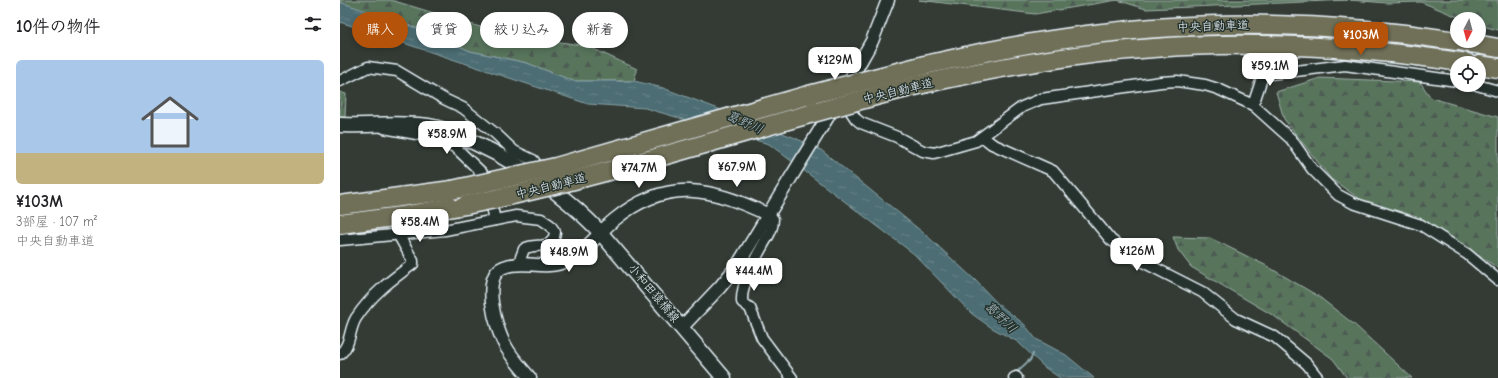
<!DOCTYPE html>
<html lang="ja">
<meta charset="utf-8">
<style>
body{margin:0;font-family:"Comic Neue","Klee One",sans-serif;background:#f2f2f2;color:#202124;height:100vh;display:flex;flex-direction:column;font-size:15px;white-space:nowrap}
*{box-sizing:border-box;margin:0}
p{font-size:13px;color:#757577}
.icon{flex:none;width:22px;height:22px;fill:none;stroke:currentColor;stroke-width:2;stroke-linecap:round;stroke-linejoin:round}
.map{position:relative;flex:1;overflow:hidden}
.side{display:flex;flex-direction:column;background:#fff;width:340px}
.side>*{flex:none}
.hud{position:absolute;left:12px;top:12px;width:380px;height:36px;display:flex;gap:8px}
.needle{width:26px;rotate:186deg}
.controls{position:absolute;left:1110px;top:12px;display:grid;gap:8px}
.controls a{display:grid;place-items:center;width:36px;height:36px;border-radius:50%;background:#fff;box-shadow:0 2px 6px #0003;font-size:20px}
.price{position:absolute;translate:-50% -34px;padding:0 9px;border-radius:8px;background:#fff;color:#222;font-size:13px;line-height:26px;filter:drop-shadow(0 1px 2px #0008)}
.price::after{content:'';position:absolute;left:50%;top:24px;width:12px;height:9px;margin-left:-6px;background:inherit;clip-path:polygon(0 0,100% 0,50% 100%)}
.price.current{background:#b45309;color:#fff}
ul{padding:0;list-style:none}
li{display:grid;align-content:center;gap:8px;height:212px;padding:0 16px}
li span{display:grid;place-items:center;height:124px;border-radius:6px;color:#555}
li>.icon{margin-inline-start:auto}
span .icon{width:72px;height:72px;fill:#fffc;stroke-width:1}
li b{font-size:17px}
h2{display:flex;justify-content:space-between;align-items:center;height:48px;padding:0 16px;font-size:17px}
.tag{padding:0 14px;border-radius:18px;background:#fff;box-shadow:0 2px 6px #0003;font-size:14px;line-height:36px}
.tag.current{background:#b45309;color:#fff}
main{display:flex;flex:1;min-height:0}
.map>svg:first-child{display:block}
.forest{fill:url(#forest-firs);stroke:#a0b2aa}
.water{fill:url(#water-ripples);stroke:#8aa2a8}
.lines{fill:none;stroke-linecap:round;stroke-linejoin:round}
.stream{stroke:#8aa2a8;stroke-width:2.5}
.minor-casing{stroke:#e8f1f8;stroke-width:13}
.tertiary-casing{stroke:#e8f1f8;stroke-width:15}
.secondary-casing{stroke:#e8f1f8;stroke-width:17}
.motorway-casing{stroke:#e8f1f8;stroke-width:21}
.minor{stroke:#26332d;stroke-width:10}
.tertiary{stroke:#26332d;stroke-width:12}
.secondary{stroke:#26332d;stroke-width:14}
.motorway{stroke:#706f59;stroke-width:18}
.motorway-bridge-casing{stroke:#e8f1f8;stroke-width:21;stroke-linecap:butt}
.motorway-bridge{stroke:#706f59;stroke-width:18}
.labels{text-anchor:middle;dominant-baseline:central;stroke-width:3;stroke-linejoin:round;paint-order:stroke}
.street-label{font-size:12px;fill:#e8f1f8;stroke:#26332d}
.water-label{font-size:13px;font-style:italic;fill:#aabcc3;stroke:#26332d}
</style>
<main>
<section class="side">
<h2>10件の物件<svg class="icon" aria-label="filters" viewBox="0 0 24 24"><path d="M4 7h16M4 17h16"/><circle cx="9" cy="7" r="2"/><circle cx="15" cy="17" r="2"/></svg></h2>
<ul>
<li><span style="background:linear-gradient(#a9c7e8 75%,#c2b280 0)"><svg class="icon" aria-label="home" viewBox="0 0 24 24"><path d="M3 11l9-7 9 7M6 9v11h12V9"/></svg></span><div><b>¥103M</b><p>3部屋 · 107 m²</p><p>中央自動車道</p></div></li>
</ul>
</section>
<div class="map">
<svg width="1158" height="378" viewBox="0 0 1158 378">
<defs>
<pattern id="forest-firs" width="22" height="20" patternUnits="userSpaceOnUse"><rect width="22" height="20" fill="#58745c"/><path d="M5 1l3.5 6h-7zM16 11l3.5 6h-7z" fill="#4e5c52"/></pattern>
<pattern id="water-ripples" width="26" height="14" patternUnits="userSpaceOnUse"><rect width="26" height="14" fill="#4c6d73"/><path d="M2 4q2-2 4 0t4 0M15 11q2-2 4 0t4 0" fill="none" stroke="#668288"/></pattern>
</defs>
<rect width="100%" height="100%" fill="#333b34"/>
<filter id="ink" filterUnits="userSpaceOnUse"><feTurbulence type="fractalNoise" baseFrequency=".025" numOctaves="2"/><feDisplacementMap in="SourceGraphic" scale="8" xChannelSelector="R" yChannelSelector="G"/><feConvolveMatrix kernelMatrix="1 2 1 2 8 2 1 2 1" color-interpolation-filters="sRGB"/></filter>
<g filter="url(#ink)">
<g class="forest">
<path d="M 0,0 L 51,0 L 160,33 L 247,46 L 297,69 L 294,81 L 233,81 L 187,63 L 130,51 L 88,32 L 9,6 L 0,2 Z"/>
<path d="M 579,0 L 1008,0 L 806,9 L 777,0 L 695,14 Z"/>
<path d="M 1010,0 L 1158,0 L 1158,30 L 1139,25 L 1139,19 L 1123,19 L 1081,2 L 1047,3 Z"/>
<path d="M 980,78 L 1080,82 L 1091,98 L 1158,117 L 1158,268 L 1115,240 L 1061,212 L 1026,203 L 991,179 L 944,119 L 936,92 Z"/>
<path d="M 0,92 L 6,94 L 5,117 L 0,117 Z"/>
<path d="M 833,237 L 870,238 L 925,265 L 978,296 L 1016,326 L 1072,378 L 1007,378 L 993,359 L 934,316 L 851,267 L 838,250 Z"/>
</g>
<path class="water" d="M 0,2 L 88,32 L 130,51 L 187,63 L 233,81 L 294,81 L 323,88 L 453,137 L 481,150 L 586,235 L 636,281 L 658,304 L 684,324 L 696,339 L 726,355 L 754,378 L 720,378 L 704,367 L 678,342 L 652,328 L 632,314 L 574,254 L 429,144 L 305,108 L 248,104 L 0,22 Z"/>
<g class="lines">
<path class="stream" d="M 675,374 L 690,360 L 693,354"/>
<defs>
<g id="minor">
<path d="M 923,75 L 1005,65 L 1117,81"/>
<path d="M 0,81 L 28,67 L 57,71 L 104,99 L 123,108 L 156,134 L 174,151 L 193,160 L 202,172"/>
<path d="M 1137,85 L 1158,91"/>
<path d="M 503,100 L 516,119 L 521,123 L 557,137 L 583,151 L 594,153 L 636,141 L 682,107 L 701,99 L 821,82 L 837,81 L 865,85 L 878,89 L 913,105 L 951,139 L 972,169 L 998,195 L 1013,203 L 1081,225 L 1127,254 L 1158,280"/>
<path d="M 913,105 L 923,75 L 922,66"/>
<path d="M 44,128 L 98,138 L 116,148 L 142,173 L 147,185 L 155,220"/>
<path d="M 643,137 L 652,144 L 713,171 L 771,240 L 801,261 L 862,292 L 896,319 L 935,337 L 967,364 L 978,378"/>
<path d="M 429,215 L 433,219 C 433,230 428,236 423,245 C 414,261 401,284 402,302 L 410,308 L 422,338 L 452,378"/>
<path d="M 0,240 L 105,230 L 176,216 L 201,219 L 210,225 L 215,232 C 213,252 196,242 184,249 L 178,265"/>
<path d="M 0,354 C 11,345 9,329 16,318 C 32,294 51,280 73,264 L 73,261 L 58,234"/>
<path d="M 674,378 L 676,377 L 677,378"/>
</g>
<g id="tertiary">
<path d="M 506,87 L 532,41 L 548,0"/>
<path d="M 342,327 L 380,287 L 397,266 L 495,105"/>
<path d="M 190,378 C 181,367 171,357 165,345 C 156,329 140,276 164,267 C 182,259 206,271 226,261 C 246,252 258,233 274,220 C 328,176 371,188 429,215"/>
</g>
<path id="secondary" d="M 0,125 C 30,126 59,122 88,126 C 104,128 117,135 131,141 C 179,163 224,194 260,232 L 384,378"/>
<g id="motorway">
<path d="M 1119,41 L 1158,48"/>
<path d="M 585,65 C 627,56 669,46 712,40 C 846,19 983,20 1117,41"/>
<path d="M 1139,65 L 1158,68"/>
<path d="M 587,83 C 662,67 737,53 814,48 C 919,40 1024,47 1127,63"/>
<path d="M 0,205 L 112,190"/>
<path d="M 0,224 L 61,216 L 126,205"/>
</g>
</defs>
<use href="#minor" class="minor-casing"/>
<use href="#tertiary" class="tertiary-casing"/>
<use href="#secondary" class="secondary-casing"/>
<use href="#motorway" class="motorway-casing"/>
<use href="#minor" class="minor"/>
<use href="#tertiary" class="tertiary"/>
<use href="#secondary" class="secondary"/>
<use href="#motorway" class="motorway"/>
<defs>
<g id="motorway-bridge">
<path d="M 112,190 L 216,167 L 465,96 L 585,65"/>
<path d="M 126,205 C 282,174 432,120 587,83"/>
</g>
</defs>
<use href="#motorway-bridge" class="motorway-bridge-casing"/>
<use href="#motorway-bridge" class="motorway-bridge"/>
</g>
</g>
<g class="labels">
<g class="street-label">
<text transform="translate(873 26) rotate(-2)">中央自動車道</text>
<text transform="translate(558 91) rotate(-14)">中央自動車道</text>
<text transform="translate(211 186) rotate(-14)">中央自動車道</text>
<text transform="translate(314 293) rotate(50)">小和田猿橋線</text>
</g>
<g class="water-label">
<text transform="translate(405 122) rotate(24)">葛野川</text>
<text transform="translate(661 317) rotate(44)">葛野川</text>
</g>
</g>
</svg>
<div class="controls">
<a><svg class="needle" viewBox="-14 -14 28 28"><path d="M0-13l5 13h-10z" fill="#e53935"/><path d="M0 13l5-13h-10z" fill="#757577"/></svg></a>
<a><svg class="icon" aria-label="locate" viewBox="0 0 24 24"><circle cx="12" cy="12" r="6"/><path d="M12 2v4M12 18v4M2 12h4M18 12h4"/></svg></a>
</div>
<b class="price current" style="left:1021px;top:56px">¥103M</b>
<b class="price" style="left:495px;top:81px">¥129M</b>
<b class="price" style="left:930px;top:87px">¥59.1M</b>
<b class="price" style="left:107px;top:155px">¥58.9M</b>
<b class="price" style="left:397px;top:188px">¥67.9M</b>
<b class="price" style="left:299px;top:189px">¥74.7M</b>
<b class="price" style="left:80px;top:243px">¥58.4M</b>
<b class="price" style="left:797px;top:272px">¥126M</b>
<b class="price" style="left:229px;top:273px">¥48.9M</b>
<b class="price" style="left:414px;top:292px">¥44.4M</b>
<div class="hud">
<a class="tag current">購入</a>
<a class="tag">賃貸</a>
<a class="tag">絞り込み</a>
<a class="tag">新着</a>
</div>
</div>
</main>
